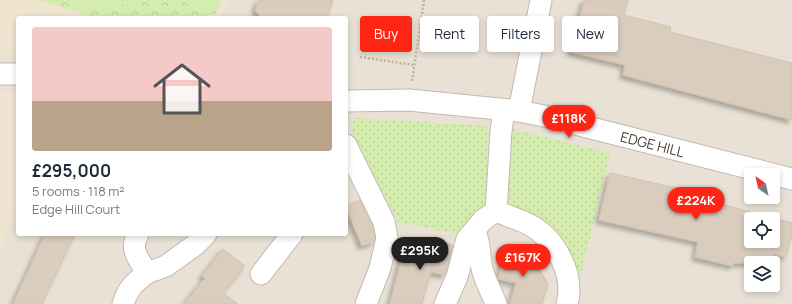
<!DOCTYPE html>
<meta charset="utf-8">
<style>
body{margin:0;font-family:Manrope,sans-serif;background:#f2f2f3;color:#1f2937;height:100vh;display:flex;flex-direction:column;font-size:15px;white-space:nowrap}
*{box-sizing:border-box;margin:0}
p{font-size:13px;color:#747a83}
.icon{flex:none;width:22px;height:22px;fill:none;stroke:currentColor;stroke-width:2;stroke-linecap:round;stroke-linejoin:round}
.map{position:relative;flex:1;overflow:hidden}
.sheet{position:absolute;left:16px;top:16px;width:332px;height:220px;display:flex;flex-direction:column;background:#fff;border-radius:4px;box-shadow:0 2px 6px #0003}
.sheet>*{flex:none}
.banner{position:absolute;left:360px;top:16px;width:372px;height:36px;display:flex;gap:8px}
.needle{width:26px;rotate:327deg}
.tools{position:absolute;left:744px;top:168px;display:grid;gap:8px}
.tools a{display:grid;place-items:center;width:36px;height:36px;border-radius:4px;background:#fff;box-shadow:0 2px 6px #0003;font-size:20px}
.price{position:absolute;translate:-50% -34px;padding:0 9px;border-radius:14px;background:#ff2514;color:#fff;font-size:13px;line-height:26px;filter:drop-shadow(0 1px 2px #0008)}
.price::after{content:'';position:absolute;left:50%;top:24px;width:12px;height:9px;margin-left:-6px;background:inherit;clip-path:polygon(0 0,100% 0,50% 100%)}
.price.active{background:#222;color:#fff}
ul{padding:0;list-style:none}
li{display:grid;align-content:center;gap:8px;height:212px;padding:0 16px}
li span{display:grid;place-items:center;height:124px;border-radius:4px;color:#555}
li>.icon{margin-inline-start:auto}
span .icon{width:72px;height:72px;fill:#fffc;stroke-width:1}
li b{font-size:17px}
.pill{padding:0 14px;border-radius:4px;background:#fff;box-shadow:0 2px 6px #0003;font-size:14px;line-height:36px}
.pill.active{background:#ff2514;color:#fff}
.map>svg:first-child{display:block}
.residential{fill:#e9e1d5;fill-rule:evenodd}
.education{fill:#efe4d0}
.grass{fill:url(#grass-dots)}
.forest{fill:url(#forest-crowns)}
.pitch{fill:#d4ecad}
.building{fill:#dacdbe;stroke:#d3c2ae;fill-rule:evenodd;filter:url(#shadow)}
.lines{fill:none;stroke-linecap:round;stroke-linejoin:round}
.minor-casing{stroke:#c4b9ac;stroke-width:23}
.path{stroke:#c4b199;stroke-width:2.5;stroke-dasharray:2 2;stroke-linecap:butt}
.minor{stroke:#fff;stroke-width:21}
.labels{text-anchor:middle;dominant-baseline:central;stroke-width:3;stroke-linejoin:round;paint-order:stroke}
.street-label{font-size:14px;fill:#483f35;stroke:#fff}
</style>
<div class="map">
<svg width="792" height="304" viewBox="0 0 792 304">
<defs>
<pattern id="grass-dots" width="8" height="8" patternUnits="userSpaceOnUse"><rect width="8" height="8" fill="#d4ecad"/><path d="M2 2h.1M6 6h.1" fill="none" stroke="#b8cb95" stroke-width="1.8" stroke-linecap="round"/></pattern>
<pattern id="forest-crowns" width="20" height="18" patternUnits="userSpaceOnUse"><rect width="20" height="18" fill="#d4ecad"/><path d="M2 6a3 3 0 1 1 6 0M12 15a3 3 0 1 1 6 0" fill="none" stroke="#b8cb95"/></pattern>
<filter id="shadow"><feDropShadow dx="-3.5" dy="3.5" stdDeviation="2" flood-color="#0004"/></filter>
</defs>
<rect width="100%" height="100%" fill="#f5efe7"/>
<path class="residential" d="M 0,0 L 792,0 L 792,304 L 0,304 ZM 18,18 L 346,18 L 346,234 L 18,234 ZM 751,175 L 773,175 L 773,197 L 751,197 ZM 751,219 L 773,219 L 773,241 L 751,241 ZM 751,263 L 773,263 L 773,285 L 751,285 Z"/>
<g class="education">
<path d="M 0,0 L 228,0 L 221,18 L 18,18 L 18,55 L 0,56 Z"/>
<path d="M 18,90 L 18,200 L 0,254 L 0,91 Z"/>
</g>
<g class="grass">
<path d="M 354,118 L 488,126 L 487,204 L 461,234 L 398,222 L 352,134 Z"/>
<path d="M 512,129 L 610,153 L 581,274 L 577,274 L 505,208 Z"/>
</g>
<path class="forest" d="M 38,0 L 221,0 L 216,13 L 203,18 L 96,18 Z"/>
<g class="pitch">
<path d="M 62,0 L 145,0 C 118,7 88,13 62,0 Z"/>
<path d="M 176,0 L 212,0 L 208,11 Z"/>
</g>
<g class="building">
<path d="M 259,0 L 333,0 L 327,18 L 262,18 L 255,11 Z"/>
<path d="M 584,0 L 628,0 L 624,15 L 671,27 L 670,32 L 792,63 L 792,120 L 623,75 L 625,65 L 571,52 Z"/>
<path d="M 610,173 L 703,194 L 702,199 L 792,223 L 792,234 L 786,257 L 774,254 L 772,263 L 734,263 L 733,266 L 695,257 L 698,242 L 599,220 ZM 751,219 L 773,219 L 773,241 L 751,241 Z"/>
<path d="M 360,200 L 373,226 L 375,238 L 374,242 L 362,246 L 346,207 Z"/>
<path d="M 45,234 L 75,234 L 42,304 L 13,304 Z"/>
<path d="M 430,238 L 453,245 L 445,275 L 431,272 L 422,304 L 390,304 L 402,256 Z"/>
<path d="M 506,248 L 531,255 L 548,284 L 542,304 L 510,304 L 516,283 L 498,279 Z"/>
<path d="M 223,249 L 245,266 L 223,293 L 238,304 L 184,304 L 205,278 L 202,276 Z"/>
</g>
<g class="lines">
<defs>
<g id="minor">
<path d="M 0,74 L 18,74"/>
<path id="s1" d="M 346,101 L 409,100 L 519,111 L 544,116 L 792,179"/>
<path d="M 519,111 L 541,0"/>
<path d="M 346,145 L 384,222 L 387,238 L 380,268 L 366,304"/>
<path d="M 496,211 C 507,216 519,219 530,225 C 556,239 575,275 567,304"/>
<path d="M 475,232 C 482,247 478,257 483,272 C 486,283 492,293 496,304"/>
<path d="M 138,234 C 129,250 139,259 147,273 L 166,266 L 195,245 L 206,234"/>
<path d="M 261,274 L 292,234"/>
<path d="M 123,304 C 128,288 134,283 147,273"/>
<path d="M 445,304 L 457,277 L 467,239 L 483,220 L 496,211 L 501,131 L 504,110"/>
</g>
</defs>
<use href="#minor" class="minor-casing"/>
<g class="path">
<path d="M 360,57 L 414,65"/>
<path d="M 412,81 L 424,0"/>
</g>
<use href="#minor" class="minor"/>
</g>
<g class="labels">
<g class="street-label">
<text stroke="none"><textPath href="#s1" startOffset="311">EDGE HILL</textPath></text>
</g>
</g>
</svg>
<div class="tools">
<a><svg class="needle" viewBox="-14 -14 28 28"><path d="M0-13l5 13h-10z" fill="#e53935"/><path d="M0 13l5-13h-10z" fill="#747a83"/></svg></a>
<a><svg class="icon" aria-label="locate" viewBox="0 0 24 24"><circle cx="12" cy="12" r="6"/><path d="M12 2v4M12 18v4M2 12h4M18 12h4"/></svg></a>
<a><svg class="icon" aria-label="layers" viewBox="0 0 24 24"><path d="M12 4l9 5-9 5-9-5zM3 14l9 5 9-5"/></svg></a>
</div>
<b class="price" style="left:569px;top:139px">£118K</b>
<b class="price" style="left:696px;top:221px">£224K</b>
<b class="price active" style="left:420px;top:271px">£295K</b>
<b class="price" style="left:523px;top:278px">£167K</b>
<div class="banner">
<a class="pill active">Buy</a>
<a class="pill">Rent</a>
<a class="pill">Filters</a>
<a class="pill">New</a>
</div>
<section class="sheet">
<ul>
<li><span style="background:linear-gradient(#f6c9c9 60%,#b9a48a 0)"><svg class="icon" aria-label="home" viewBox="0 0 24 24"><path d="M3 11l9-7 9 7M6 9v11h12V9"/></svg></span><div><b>£295,000</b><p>5 rooms · 118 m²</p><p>Edge Hill Court</p></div></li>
</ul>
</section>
</div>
